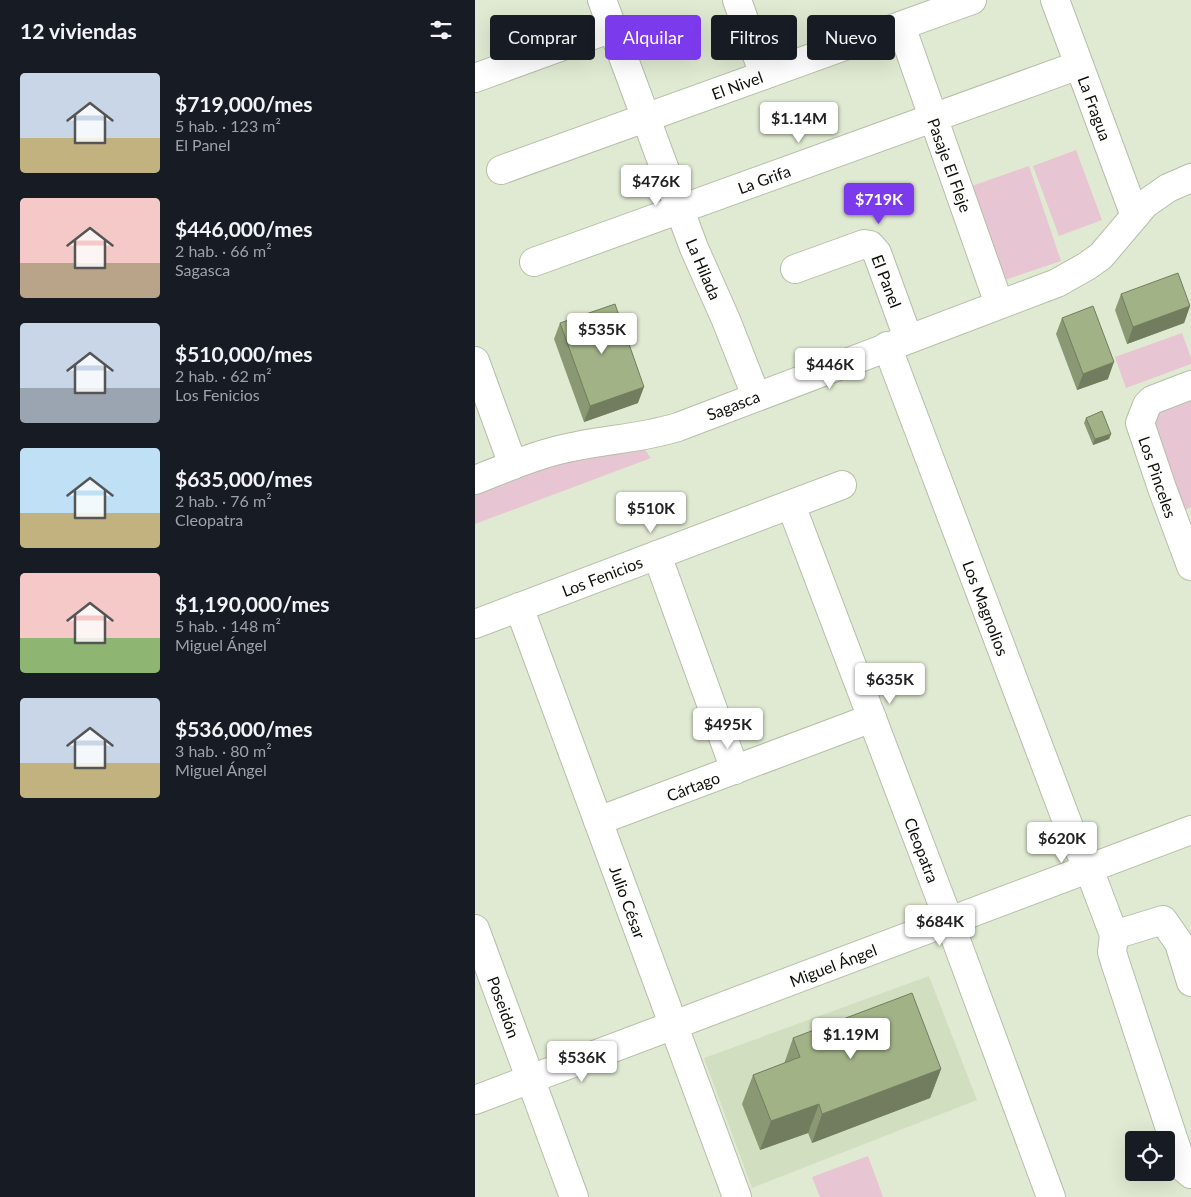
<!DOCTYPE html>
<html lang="es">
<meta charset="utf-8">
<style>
body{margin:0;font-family:Lato,sans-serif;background:#242831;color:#f1f3f6;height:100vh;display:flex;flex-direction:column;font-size:19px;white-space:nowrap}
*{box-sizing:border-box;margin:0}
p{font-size:16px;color:#9ea1a6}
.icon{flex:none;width:28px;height:28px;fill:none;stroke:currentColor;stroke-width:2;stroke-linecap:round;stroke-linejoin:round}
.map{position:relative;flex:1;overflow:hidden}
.panel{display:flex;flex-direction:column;background:#171b24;width:475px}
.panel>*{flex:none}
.banner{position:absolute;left:15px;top:15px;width:475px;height:45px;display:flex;gap:10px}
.controls{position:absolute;left:650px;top:1131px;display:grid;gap:10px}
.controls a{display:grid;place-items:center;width:50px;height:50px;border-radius:5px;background:#171b24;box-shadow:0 5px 20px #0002;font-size:25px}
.price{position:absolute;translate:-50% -42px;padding:0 11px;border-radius:5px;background:#fff;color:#222;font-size:16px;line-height:32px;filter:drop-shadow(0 1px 2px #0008)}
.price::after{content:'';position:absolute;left:50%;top:30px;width:15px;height:11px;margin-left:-8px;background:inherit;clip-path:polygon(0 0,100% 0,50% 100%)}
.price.active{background:#7c3aed;color:#fff}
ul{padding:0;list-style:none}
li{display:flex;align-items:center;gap:15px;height:125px;padding:0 20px}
li span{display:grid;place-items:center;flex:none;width:140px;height:100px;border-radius:5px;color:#555}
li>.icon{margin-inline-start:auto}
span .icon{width:60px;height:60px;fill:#fffc;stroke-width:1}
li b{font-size:21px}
h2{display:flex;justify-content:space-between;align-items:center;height:60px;padding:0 20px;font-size:21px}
.tag{padding:0 18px;border-radius:5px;background:#171b24;box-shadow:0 5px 20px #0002;font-size:18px;line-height:45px}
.tag.active{background:#7c3aed;color:#fff}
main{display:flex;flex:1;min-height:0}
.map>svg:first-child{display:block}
.built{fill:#d2dec0}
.green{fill:#e7c5d3}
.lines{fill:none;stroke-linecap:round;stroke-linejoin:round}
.minor-casing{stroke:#b5bea7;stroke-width:30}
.minor{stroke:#fff;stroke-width:28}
.wall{fill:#8a9974}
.shaded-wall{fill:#717d5e}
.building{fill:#a1b287;stroke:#717d5e}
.labels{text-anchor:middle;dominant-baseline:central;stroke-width:5;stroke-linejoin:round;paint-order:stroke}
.street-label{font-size:16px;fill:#0d1008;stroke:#fff}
</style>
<main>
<section class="panel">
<h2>12 viviendas<svg class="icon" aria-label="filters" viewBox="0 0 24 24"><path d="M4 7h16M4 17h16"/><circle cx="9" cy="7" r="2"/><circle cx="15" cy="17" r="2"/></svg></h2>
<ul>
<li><span style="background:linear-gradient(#c9d6e8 65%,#c2b280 0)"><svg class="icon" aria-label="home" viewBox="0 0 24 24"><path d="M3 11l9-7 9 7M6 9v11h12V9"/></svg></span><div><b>$719,000/mes</b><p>5 hab. · 123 m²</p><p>El Panel</p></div></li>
<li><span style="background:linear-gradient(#f6c9c9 65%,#b9a48a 0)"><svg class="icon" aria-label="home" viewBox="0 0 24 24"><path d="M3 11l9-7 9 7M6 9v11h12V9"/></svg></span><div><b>$446,000/mes</b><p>2 hab. · 66 m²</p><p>Sagasca</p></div></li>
<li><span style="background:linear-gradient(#c9d6e8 65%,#9aa5b1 0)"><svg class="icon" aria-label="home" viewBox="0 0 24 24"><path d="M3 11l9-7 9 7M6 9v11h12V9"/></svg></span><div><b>$510,000/mes</b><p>2 hab. · 62 m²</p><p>Los Fenicios</p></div></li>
<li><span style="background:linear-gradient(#bfe0f5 65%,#c2b280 0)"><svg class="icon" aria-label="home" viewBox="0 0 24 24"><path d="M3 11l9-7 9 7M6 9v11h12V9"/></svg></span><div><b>$635,000/mes</b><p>2 hab. · 76 m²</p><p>Cleopatra</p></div></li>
<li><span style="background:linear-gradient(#f6c9c9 65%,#8fb573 0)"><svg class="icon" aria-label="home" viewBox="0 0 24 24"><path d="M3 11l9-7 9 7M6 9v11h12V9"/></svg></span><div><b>$1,190,000/mes</b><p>5 hab. · 148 m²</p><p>Miguel Ángel</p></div></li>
<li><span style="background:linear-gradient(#c9d6e8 65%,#c2b280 0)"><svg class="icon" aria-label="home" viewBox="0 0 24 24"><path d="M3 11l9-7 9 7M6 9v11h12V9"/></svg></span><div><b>$536,000/mes</b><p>3 hab. · 80 m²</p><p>Miguel Ángel</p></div></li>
</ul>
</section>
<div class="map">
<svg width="716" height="1197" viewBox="0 0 716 1197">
<rect width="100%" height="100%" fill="#e0ead2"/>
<path class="built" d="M 454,976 L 502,1100 L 277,1188 L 229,1058 Z"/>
<g class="green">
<path d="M 601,150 L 627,220 L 584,236 L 558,166 Z"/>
<path d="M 554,166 L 586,261 L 530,280 L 497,186 Z"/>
<path d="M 707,333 L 716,358 L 716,364 L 651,388 L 640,357 Z"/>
<path d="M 716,399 L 716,507 L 707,511 L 672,418 L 681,407 Z"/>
<path d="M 170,450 L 176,458 L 0,524 L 0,493 L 96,458 Z"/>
<path d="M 393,1156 L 408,1197 L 345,1197 L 337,1177 Z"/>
</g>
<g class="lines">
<defs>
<g id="minor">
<path d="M 127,0 L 219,248 L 251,320 L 281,396"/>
<path d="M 262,0 L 289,75"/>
<path d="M 580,0 L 660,216"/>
<path d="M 426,26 L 524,304"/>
<path d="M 0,78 L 137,28"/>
<path d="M 26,170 L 497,0"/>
<path d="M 59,262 L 604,65"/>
<path d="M 320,269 L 389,244 L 395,245 L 402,253 L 433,338"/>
<path d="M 412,346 L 599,840 L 614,869 L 639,935"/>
<path d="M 0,361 L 38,465"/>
<path d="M 716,385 L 677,400 L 672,405 L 665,423 L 687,488 L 716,566"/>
<path d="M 0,480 C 33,467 67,452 102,446 C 137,439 167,438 203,427 L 582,283 L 612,266 L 626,256 L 670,204 L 693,188 L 716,178"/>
<path d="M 316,505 L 474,921 L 576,1197"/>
<path d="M 182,555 L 260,770"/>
<path d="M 44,607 L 262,1197"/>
<path d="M 0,624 L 367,485"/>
<path d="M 123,821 L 397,718"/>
<path d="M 0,929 L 99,1197"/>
<path d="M 716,982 L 704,943 L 688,920 L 639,935 L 637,952 L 640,962 L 702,1150 L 709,1168 L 716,1174"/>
<path d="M 0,1100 L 716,830"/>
</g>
</defs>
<use href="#minor" class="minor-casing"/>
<use href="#minor" class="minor"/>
</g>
<g class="wall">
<path d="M 646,294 L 715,306 L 709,323 L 652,344 L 640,310 Z"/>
<path d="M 587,318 L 633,379 L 602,390 L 581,334 Z"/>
<path d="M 85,323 L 163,403 L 109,422 L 79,339 Z"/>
<path d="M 611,418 L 636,434 L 634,439 L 618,445 L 609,423 Z"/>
<path d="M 318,1038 L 466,1069 L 455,1098 L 337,1143 L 333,1133 L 285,1150 L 267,1104 L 278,1075 L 309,1064 Z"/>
</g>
<g class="shaded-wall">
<path d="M 715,306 L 709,323 L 652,344 L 658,327 Z"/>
<path d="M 639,362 L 633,379 L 602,390 L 608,374 Z"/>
<path d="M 169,387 L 163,403 L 109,422 L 115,406 Z"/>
<path d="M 636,434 L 634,439 L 618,445 L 620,439 Z"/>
<path d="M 466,1069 L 455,1098 L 337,1143 L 347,1114 Z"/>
<path d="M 344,1104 L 333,1133 L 285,1150 L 296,1121 Z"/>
</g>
<g class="building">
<path d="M 703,273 L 715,306 L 658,327 L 646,294 Z"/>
<path d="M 140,304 L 169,387 L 115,406 L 85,323 Z"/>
<path d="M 618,306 L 639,362 L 608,374 L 587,318 Z"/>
<path d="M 627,411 L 636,434 L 620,439 L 611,418 Z"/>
<path d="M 437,993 L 466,1069 L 347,1114 L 344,1104 L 296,1121 L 278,1075 L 325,1057 L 318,1038 Z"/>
</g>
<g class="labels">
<g class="street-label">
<text transform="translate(262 85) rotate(-20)">El Nivel</text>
<text transform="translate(620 108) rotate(70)">La Fragua</text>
<text transform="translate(475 165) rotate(70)">Pasaje El Fleje</text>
<text transform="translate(289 179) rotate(-20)">La Grifa</text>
<text transform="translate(229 269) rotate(67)">La Hilada</text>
<text transform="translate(412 281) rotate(69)">El Panel</text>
<text transform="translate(258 405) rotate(-21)">Sagasca</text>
<text transform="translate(683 477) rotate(71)">Los Pinceles</text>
<text transform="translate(127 576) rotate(-21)">Los Fenicios</text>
<text transform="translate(511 608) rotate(69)">Los Magnolios</text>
<text transform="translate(218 786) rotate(-21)">Cártago</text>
<text transform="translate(447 850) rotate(69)">Cleopatra</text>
<text transform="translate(153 902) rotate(70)">Julio César</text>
<text transform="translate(358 965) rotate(-21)">Miguel Ángel</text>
<text transform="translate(29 1007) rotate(70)">Poseidón</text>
</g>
</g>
</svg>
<div class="controls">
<a><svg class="icon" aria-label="locate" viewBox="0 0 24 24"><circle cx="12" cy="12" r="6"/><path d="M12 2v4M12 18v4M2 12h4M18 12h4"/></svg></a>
</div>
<b class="price" style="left:324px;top:144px">$1.14M</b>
<b class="price" style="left:181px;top:207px">$476K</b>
<b class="price active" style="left:404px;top:225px">$719K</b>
<b class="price" style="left:127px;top:355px">$535K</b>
<b class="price" style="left:355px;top:390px">$446K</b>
<b class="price" style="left:176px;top:534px">$510K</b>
<b class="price" style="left:415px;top:705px">$635K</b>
<b class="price" style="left:253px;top:750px">$495K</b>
<b class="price" style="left:587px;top:864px">$620K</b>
<b class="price" style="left:465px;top:947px">$684K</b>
<b class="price" style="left:376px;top:1060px">$1.19M</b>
<b class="price" style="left:107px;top:1083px">$536K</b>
<div class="banner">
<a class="tag">Comprar</a>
<a class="tag active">Alquilar</a>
<a class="tag">Filtros</a>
<a class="tag">Nuevo</a>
</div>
</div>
</main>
